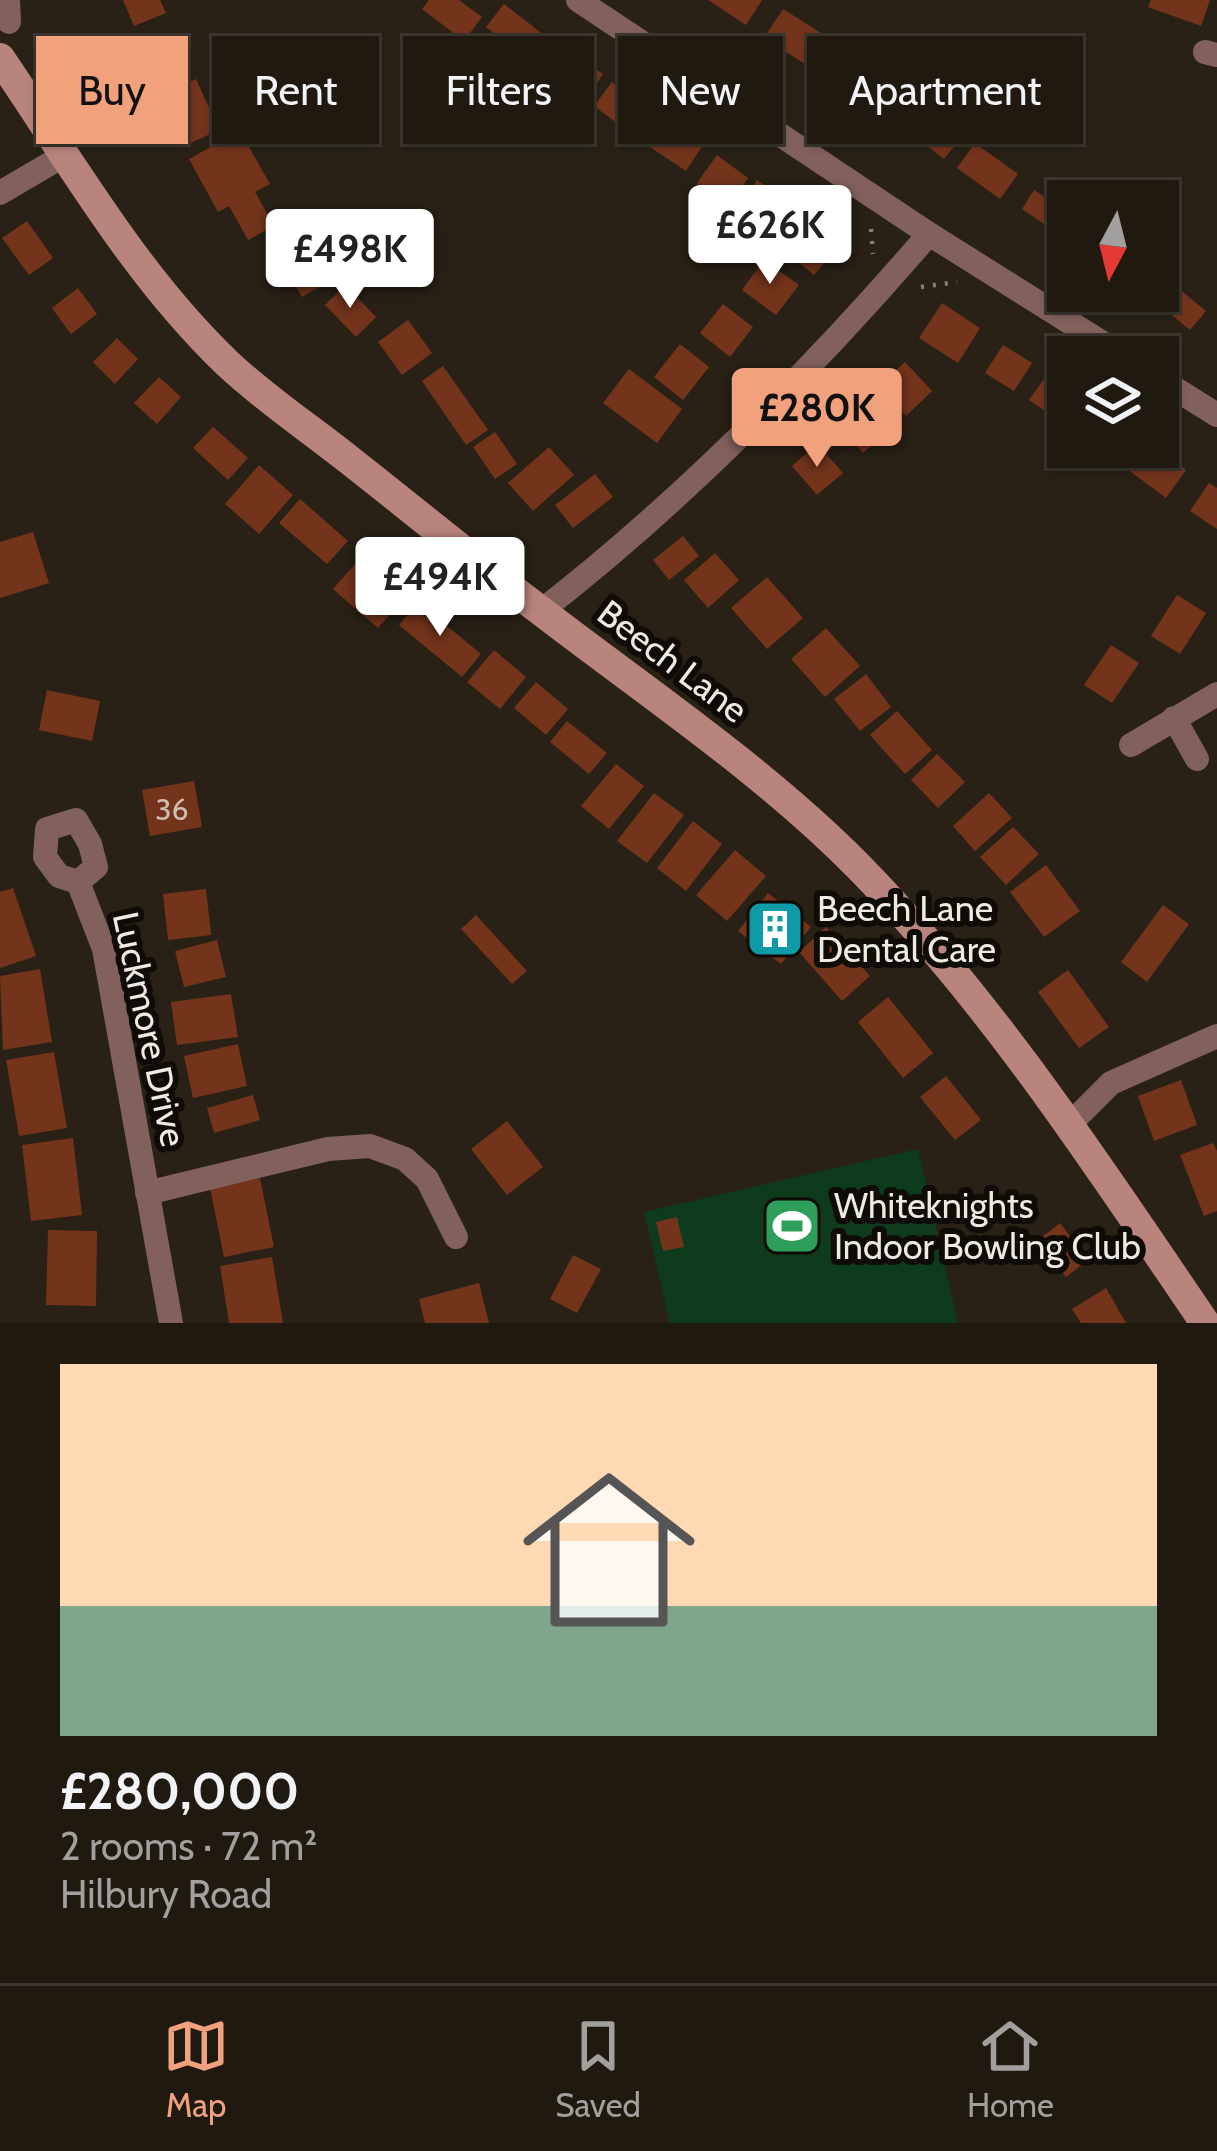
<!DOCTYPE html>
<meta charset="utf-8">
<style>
body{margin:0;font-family:Cabin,sans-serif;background:#272219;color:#f1f3f6;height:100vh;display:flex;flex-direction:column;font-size:45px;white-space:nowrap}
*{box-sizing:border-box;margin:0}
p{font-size:39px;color:#a1a09f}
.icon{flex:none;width:66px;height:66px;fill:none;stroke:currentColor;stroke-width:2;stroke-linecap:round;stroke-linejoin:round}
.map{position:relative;height:1323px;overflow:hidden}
.sheet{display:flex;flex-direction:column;background:#1f1910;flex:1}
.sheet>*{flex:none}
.top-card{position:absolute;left:36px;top:36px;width:1146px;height:108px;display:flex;gap:24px}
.needle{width:78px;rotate:187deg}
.buttons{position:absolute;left:1047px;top:180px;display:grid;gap:24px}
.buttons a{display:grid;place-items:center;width:132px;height:132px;border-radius:0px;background:#1f1910;box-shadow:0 3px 9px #0004,0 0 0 3px #3c3830;font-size:60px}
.price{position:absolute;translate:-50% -102px;padding:0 27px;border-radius:12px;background:#fff;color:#222;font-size:39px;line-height:78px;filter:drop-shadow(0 3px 6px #0008)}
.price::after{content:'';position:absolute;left:50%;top:72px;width:36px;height:27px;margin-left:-18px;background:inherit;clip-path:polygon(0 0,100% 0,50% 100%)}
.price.on{background:#f1a17c;color:#111}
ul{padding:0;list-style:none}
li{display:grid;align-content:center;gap:24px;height:636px;padding:0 60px}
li+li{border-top:3px solid #3c3830}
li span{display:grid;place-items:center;height:372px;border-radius:0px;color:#555}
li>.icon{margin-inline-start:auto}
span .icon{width:216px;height:216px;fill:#fffc;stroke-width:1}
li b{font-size:51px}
.chip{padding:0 42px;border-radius:0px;background:#1f1910;box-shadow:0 3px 9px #0004,0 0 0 3px #3c3830;font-size:42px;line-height:108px}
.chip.on{background:#f1a17c;color:#111}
.dock{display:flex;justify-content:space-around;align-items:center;height:168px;border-top:3px solid #3c3830;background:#1f1910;font-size:33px;color:#a1a09f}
.dock a{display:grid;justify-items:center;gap:6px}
.dock .on{color:#f1a17c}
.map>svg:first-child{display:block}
.green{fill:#0d3b1b}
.building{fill:#74341c}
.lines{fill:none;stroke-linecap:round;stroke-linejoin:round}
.path{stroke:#878077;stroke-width:4.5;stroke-dasharray:3 9;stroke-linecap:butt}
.street{stroke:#82615d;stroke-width:24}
.secondary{stroke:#b9847e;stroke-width:30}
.labels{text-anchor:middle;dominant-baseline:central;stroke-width:12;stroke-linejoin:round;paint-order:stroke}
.number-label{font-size:30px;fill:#d1bcb1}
.street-label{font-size:36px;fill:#f0eae3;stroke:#0f0b07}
.poi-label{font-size:36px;fill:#f0eae3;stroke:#0f0b07;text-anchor:start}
</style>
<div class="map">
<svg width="1217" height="1323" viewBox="0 0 1217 1323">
<rect width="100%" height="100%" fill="#292116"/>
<path class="green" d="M 918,1149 L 958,1323 L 670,1323 L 644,1212 Z"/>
<g class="building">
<path d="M 123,0 L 160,0 L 166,13 L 134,26 Z"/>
<path d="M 429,0 L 459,0 L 482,17 L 464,41 L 422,9 Z"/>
<path d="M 708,0 L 762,0 L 746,25 Z"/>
<path d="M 1151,0 L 1210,0 L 1201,26 L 1148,7 Z"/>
<path d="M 504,4 L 540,32 L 522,55 L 486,27 Z"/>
<path d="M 783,9 L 832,40 L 813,69 L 764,38 Z"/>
<path d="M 164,35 L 182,73 L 155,86 L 136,47 Z"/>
<path d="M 548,37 L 603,74 L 585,100 L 531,64 Z"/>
<path d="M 850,55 L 898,85 L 880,113 L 832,82 Z"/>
<path d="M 196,79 L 219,130 L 182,147 L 159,96 Z"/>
<path d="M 612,82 L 659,118 L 641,141 L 594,106 Z"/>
<path d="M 921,99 L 965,133 L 944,159 L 901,126 Z"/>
<path d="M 667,122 L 703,145 L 686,171 L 650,147 Z"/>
<path d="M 240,131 L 270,184 L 255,192 L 274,226 L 248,240 L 229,206 L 218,212 L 189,159 Z"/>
<path d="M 975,143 L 1018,174 L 1000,199 L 957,168 Z"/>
<path d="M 717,155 L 748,178 L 729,206 L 697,183 Z"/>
<path d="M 757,180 L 795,207 L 773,237 L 735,211 Z"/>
<path d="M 1034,190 L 1065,210 L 1053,230 L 1022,209 Z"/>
<path d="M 811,220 L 840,244 L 814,275 L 785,251 Z"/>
<path d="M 27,221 L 53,258 L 29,275 L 2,238 Z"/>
<path d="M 326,230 L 349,270 L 302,297 L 279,257 Z"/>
<path d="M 764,260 L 799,285 L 776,315 L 742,290 Z"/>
<path d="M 1173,284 L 1206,311 L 1190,330 L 1157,303 Z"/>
<path d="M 345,285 L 376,317 L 356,337 L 325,305 Z"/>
<path d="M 78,288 L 97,314 L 71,334 L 52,308 Z"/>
<path d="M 942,303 L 980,328 L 958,363 L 919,338 Z"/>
<path d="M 723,304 L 753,327 L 730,357 L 700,333 Z"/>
<path d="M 408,320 L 432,353 L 402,375 L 378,342 Z"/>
<path d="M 117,338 L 138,359 L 115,384 L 93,362 Z"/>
<path d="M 680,344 L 709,367 L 683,400 L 654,377 Z"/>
<path d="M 1003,345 L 1032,363 L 1014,391 L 985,373 Z"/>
<path d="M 905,362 L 932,391 L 906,416 L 878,387 Z"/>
<path d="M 443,366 L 488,430 L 466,445 L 422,381 Z"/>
<path d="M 629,369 L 682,409 L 657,443 L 603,403 Z"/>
<path d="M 1049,372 L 1068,385 L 1068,426 L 1029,400 Z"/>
<path d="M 159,377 L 181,397 L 157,424 L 134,403 Z"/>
<path d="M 865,401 L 891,429 L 863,453 L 838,425 Z"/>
<path d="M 213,427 L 248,458 L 228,480 L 193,448 Z"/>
<path d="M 495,432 L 517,464 L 495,479 L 473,447 Z"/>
<path d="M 817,444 L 843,473 L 817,495 L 792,466 Z"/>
<path d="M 549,447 L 574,475 L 533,511 L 508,483 Z"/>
<path d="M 1137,447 L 1155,447 L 1186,470 L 1166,498 L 1123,466 Z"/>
<path d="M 259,465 L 293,495 L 259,534 L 225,504 Z"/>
<path d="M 595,474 L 613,497 L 573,528 L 555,505 Z"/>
<path d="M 1209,483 L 1217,488 L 1217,529 L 1190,511 Z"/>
<path d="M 300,499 L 348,541 L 327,564 L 279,523 Z"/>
<path d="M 33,532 L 49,583 L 0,598 L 0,542 Z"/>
<path d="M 683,536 L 699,556 L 669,580 L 653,560 Z"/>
<path d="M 715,553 L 739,580 L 708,608 L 684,580 Z"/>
<path d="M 356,563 L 401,602 L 378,628 L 333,589 Z"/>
<path d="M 767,577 L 803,618 L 767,649 L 731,608 Z"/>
<path d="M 1177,595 L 1206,613 L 1180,654 L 1151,636 Z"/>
<path d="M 418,602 L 481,654 L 462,677 L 399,625 Z"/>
<path d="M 826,628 L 860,666 L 825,697 L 791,659 Z"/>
<path d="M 1111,645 L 1139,663 L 1112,703 L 1084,685 Z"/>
<path d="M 494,650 L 526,677 L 500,709 L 467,682 Z"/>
<path d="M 866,674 L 891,707 L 860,731 L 834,699 Z"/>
<path d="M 536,682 L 568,709 L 546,735 L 514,708 Z"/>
<path d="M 47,690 L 100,701 L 92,741 L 39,730 Z"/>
<path d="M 897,711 L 932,750 L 905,774 L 870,735 Z"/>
<path d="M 567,721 L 607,753 L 589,774 L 550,742 Z"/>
<path d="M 937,754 L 965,782 L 938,808 L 911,780 Z"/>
<path d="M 616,764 L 644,786 L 609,829 L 581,806 Z"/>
<path d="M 194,781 L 202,827 L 150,836 L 142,790 Z"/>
<path d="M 654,793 L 684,815 L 647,863 L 617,841 Z"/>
<path d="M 989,793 L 1012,818 L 975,851 L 953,826 Z"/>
<path d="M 693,821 L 722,844 L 686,891 L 657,868 Z"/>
<path d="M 1013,827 L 1039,854 L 1006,885 L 980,857 Z"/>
<path d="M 735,850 L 766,876 L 727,921 L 696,895 Z"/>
<path d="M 1046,865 L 1080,911 L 1044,937 L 1010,892 Z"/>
<path d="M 13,888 L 36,956 L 0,968 L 0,892 Z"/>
<path d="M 206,889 L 211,935 L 168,940 L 163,894 Z"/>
<path d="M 768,893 L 811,927 L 781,964 L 738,931 Z"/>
<path d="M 1163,905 L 1189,924 L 1147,982 L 1121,962 Z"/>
<path d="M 476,915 L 527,971 L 512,984 L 461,929 Z"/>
<path d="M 826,927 L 870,976 L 842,1001 L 799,952 Z"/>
<path d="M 217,940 L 226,977 L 184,987 L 175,951 Z"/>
<path d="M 40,969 L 52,1042 L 3,1050 L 0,976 Z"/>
<path d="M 1068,970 L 1109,1027 L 1079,1048 L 1038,992 Z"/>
<path d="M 231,994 L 238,1037 L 177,1045 L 171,1002 Z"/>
<path d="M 888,997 L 933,1053 L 903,1078 L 858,1022 Z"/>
<path d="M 238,1044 L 247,1086 L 193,1098 L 184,1056 Z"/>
<path d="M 54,1052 L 67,1128 L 19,1136 L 6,1060 Z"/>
<path d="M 946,1076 L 981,1120 L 955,1140 L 920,1097 Z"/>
<path d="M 1181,1080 L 1197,1125 L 1154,1141 L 1138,1096 Z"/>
<path d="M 253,1095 L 260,1120 L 214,1133 L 207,1108 Z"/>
<path d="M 507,1121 L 543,1167 L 507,1195 L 471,1149 Z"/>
<path d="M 73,1138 L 82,1215 L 31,1221 L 22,1145 Z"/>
<path d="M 1213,1143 L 1217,1151 L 1217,1211 L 1204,1216 L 1180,1155 Z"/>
<path d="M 260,1178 L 274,1247 L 224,1257 L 210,1188 Z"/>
<path d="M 677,1217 L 684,1247 L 663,1251 L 656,1222 Z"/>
<path d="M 1060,1223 L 1088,1260 L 1066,1277 L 1038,1240 Z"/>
<path d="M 48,1230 L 97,1231 L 96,1306 L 46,1305 Z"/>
<path d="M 573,1255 L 601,1269 L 577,1313 L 550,1299 Z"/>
<path d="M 272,1257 L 283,1323 L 229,1323 L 220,1266 Z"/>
<path d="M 479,1283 L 489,1323 L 425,1323 L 419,1299 Z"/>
<path d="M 1106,1288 L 1126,1323 L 1081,1323 L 1072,1309 Z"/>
</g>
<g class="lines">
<g class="path">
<path d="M 871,229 L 873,254"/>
<path d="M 921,287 L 957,282"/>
</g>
<g class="street">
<path d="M 8,0 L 9,22"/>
<path d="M 578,0 L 929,234 L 1125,357"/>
<path d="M 1205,52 L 1217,55"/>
<path d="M 0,193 L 63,156"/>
<path d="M 1158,378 L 1217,415"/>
<path d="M 541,611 C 679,504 815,367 929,234"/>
<path d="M 1174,718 L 1197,759"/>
<path d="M 1131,745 L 1217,694"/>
<path d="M 76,820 L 90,844 L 96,867 L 78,882 L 59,876 L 45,857 L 47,829 Z"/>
<path d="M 78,882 L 104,949 L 171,1323"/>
<path d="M 1070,1124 L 1111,1083 L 1217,1036"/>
<path d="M 147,1193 L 328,1149 L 370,1146 L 405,1159 L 427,1179 L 456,1237"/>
</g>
<path class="secondary" d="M 0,58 C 71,162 135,275 227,363 C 264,398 309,428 348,459 C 413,510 476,562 541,611 C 649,694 763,770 859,867 C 993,1004 1098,1166 1205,1323"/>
</g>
<defs>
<symbol id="building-square" viewBox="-11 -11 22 22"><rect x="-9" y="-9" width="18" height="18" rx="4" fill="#0f9aa8" stroke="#0f0b07"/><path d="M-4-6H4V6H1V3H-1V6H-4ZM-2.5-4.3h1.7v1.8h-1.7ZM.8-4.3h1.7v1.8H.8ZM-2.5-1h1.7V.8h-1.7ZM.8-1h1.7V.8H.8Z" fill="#fff"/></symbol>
<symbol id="stadium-square" viewBox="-11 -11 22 22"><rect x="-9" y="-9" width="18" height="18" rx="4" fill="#2e9e5b" stroke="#0f0b07"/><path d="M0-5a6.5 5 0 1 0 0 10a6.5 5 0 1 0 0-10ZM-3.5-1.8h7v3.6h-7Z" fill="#fff"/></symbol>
</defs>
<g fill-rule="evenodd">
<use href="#building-square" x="742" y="896" width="66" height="66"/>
<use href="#stadium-square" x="759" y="1193" width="66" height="66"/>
</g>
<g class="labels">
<g class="number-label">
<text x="172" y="809">36</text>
</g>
<g class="street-label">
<text transform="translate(673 661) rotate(37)">Beech Lane</text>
<text transform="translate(150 1029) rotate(78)">Luckmore Drive</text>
</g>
<g class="poi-label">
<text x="817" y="908">Beech Lane<tspan x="817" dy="41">Dental Care</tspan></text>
<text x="834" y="1205">Whiteknights<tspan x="834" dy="41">Indoor Bowling Club</tspan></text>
</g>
</g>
</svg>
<div class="buttons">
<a><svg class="needle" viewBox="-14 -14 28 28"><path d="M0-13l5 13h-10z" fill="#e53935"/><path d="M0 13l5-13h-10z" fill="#a1a09f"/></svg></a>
<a><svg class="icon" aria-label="layers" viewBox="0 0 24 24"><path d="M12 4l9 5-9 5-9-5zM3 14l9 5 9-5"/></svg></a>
</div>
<b class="price" style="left:770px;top:287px">£626K</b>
<b class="price" style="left:350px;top:311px">£498K</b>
<b class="price on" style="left:817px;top:470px">£280K</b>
<b class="price" style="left:440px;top:639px">£494K</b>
<div class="top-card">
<a class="chip on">Buy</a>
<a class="chip">Rent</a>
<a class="chip">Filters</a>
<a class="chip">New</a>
<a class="chip">Apartment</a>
</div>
</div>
<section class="sheet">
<ul>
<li><span style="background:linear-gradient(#ffd9b3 65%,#7fa58c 0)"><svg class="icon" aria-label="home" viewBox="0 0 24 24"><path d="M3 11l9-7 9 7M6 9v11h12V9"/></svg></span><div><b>£280,000</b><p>2 rooms · 72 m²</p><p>Hilbury Road</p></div></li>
</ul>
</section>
<nav class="dock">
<a class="on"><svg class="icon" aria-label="map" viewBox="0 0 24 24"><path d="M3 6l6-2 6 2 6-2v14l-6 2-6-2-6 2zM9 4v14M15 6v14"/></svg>Map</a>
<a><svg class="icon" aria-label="saved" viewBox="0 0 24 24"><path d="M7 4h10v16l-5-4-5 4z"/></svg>Saved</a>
<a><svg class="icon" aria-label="home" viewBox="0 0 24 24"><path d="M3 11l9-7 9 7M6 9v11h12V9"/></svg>Home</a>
</nav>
